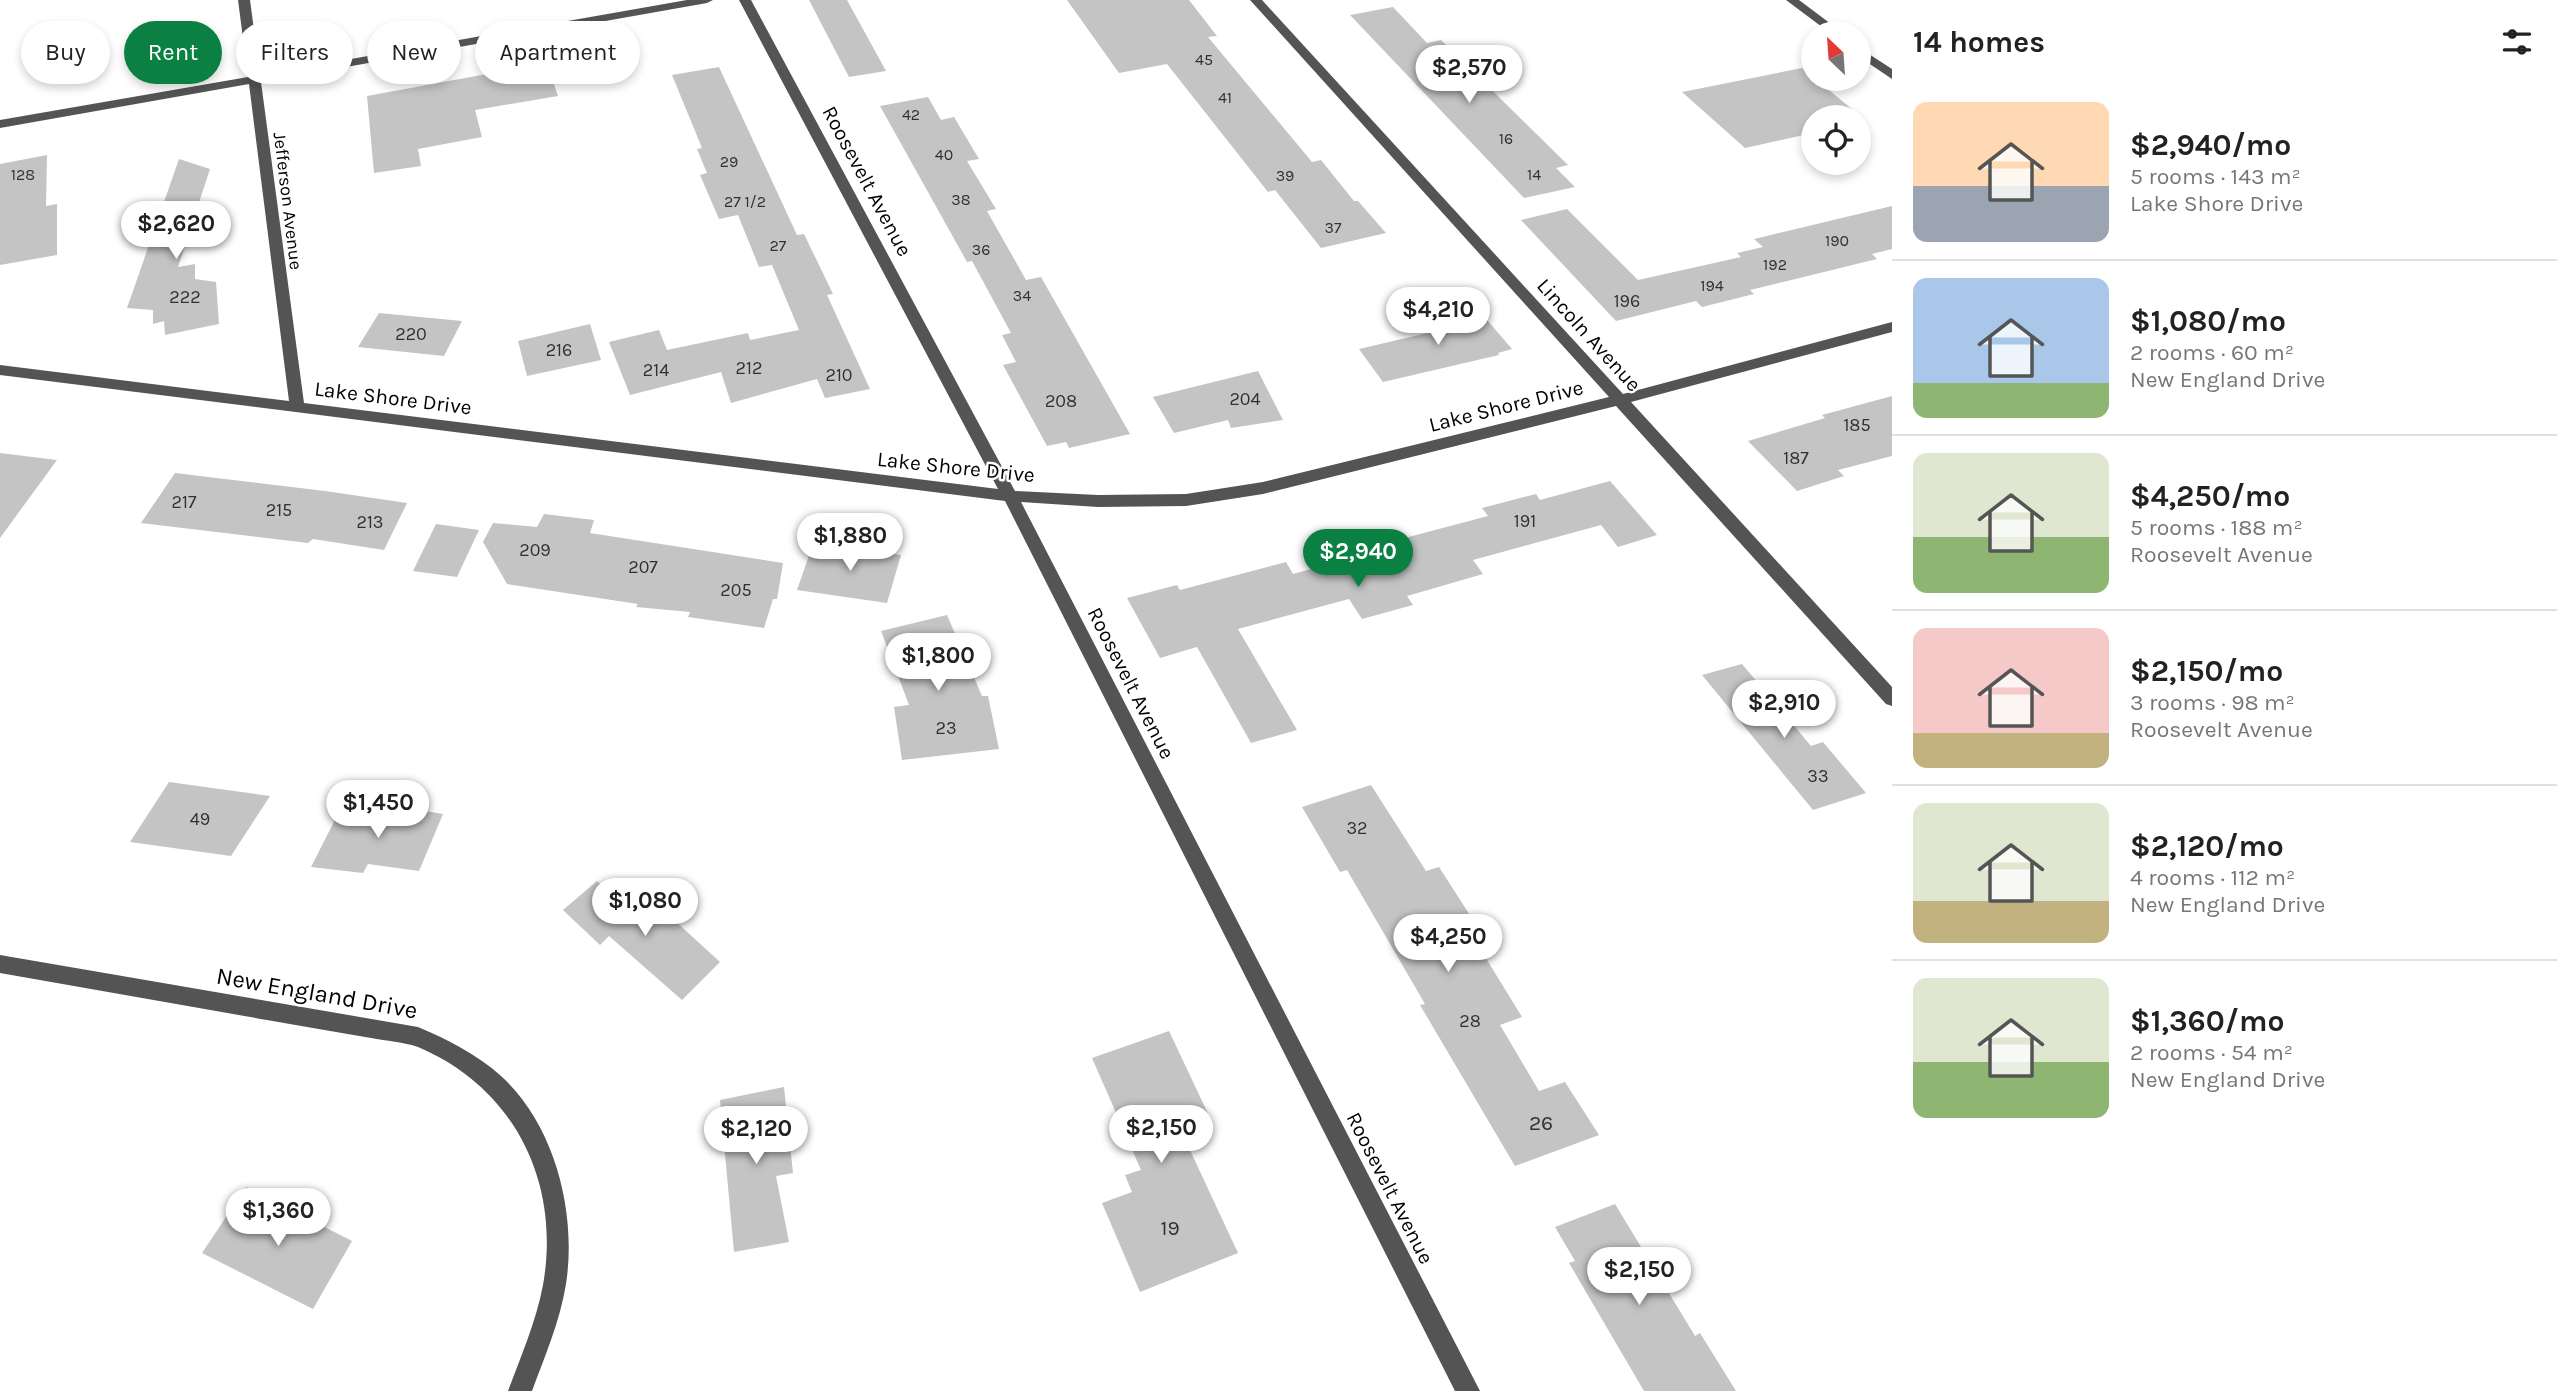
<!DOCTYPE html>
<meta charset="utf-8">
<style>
body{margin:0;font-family:Karla,sans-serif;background:#f2f2f2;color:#222;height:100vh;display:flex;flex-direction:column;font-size:26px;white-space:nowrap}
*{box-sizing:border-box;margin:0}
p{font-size:23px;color:#767676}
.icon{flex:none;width:38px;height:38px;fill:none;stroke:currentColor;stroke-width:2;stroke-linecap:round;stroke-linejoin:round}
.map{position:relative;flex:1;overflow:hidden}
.side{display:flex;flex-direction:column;background:#fff;width:665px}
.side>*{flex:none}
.top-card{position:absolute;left:21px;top:21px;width:665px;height:63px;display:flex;gap:14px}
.needle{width:46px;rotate:335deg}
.fabs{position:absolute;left:1801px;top:21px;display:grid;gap:14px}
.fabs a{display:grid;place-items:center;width:70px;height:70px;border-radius:50%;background:#fff;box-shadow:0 4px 10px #0003;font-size:35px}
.price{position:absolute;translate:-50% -60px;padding:0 16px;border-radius:24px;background:#fff;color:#222;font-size:23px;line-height:46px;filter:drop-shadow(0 2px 4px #0008)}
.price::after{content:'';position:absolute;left:50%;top:42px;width:21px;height:16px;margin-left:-10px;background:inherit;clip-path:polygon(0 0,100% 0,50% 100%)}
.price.active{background:#0b8043;color:#fff}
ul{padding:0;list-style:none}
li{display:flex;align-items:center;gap:21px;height:175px;padding:0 21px}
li+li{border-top:2px solid #e0e0e0}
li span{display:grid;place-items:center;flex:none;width:196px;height:140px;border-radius:14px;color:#555}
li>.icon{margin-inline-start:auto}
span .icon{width:84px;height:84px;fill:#fffc;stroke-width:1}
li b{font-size:30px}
h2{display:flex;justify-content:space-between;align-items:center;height:84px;padding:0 21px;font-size:30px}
.chip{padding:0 24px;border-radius:32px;background:#fff;box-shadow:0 4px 10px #0003;font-size:24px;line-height:63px}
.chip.active{background:#0b8043;color:#fff}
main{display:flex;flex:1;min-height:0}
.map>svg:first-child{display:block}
.building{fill:#c4c4c4}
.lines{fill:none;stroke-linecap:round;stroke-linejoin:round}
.minor{fill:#545454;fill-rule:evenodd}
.labels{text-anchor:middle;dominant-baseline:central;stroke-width:5;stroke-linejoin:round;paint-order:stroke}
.far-number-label{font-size:16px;fill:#313131}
.far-street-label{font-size:18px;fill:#000;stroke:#fff}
.number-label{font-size:18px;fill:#313131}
.street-label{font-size:21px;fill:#000;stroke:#fff}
.near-number-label{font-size:21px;fill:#313131}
.near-street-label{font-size:24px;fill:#000;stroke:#fff}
</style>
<main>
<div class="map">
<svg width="1892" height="1391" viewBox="0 0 1892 1391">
<rect width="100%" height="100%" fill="#fff"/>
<g class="building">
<path d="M 809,0 L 847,0 L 886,71 L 849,77 Z"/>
<path d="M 1067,0 L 1189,0 L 1217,36 L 1208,37 L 1312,162 L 1321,160 L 1354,201 L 1358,201 L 1386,233 L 1321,248 L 1275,190 L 1268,192 L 1167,64 L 1119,73 Z"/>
<path d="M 1393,7 L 1427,43 L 1441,40 L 1568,165 L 1556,168 L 1575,187 L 1524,198 L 1350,15 Z"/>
<path d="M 547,63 L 558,96 L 475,110 L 482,137 L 418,149 L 421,166 L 374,173 L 367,96 Z"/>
<path d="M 719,67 L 797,235 L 804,234 L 833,294 L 827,295 L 870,389 L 825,398 L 817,379 L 731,403 L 721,372 L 630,395 L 609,342 L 659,330 L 667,350 L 748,333 L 750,340 L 799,330 L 772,265 L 759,267 L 738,215 L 719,219 L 700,175 L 707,173 L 697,149 L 702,148 L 672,75 Z"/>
<path d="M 1802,68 L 1852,109 L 1847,110 L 1856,117 L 1813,117 L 1813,133 L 1745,148 L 1682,92 Z"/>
<path d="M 928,97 L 941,120 L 954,117 L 979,159 L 967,161 L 996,209 L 987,211 L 1026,280 L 1041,277 L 1130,434 L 1069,448 L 1066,442 L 1047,446 L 1003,365 L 1016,362 L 1002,335 L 1011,333 L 972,261 L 967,262 L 880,106 Z"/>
<path d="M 47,155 L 46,206 L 57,204 L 57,255 L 0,265 L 0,164 Z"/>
<path d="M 179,159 L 210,169 L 178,267 L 195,264 L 195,279 L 216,282 L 219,324 L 165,335 L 164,321 L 153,324 L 153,310 L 127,308 Z"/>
<path d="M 1892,206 L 1892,249 L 1872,254 L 1877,259 L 1750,290 L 1754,294 L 1702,307 L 1696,301 L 1616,321 L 1521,220 L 1567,209 L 1638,280 L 1741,257 L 1737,253 L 1763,247 L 1754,239 Z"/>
<path d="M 1475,306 L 1512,349 L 1498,353 L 1499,355 L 1383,382 L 1359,349 L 1449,328 L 1438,315 Z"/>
<path d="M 379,313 L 462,321 L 444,356 L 358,347 Z"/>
<path d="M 590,324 L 601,360 L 527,376 L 518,341 Z"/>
<path d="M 1258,371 L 1283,420 L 1231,428 L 1228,420 L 1174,433 L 1153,397 Z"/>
<path d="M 1892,396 L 1892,456 L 1838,470 L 1844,476 L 1797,491 L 1748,441 L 1825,418 L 1822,415 Z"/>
<path d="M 0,453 L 57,460 L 0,538 Z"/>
<path d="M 175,473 L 325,491 L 407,503 L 384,550 L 313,539 L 308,543 L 141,523 Z"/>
<path d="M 1610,481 L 1657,535 L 1618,547 L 1601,525 L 1473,560 L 1483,574 L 1407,596 L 1413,605 L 1362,619 L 1349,599 L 1238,629 L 1297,730 L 1251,743 L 1197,647 L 1160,658 L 1127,598 L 1177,585 L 1180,590 L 1286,562 L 1293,574 L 1404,544 L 1401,539 L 1488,516 L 1482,508 L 1536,494 L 1540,500 Z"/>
<path d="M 544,514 L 594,520 L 590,533 L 783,563 L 777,599 L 773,599 L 764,628 L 688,617 L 690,612 L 636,607 L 638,604 L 507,584 L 483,542 L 493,523 L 537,527 Z"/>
<path d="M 436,524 L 479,530 L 457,577 L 413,571 Z"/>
<path d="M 813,544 L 901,555 L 887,603 L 797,590 Z"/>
<path d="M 947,615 L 982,696 L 988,696 L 999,749 L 902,760 L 894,707 L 909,705 L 881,631 Z"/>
<path d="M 1742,664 L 1811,746 L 1823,742 L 1866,793 L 1813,810 L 1702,675 Z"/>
<path d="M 169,782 L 270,796 L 231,856 L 130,842 Z"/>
<path d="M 1371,785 L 1426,871 L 1439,867 L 1482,934 L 1473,937 L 1522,1017 L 1500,1025 L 1539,1091 L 1565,1082 L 1599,1135 L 1515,1166 L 1420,1005 L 1425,1004 L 1347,870 L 1340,872 L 1302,807 Z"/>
<path d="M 342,806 L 398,815 L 401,807 L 443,814 L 419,871 L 368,864 L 363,873 L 311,867 Z"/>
<path d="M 597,881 L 633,912 L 626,919 L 650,898 L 720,962 L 682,1000 L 609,936 L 600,945 L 563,910 Z"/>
<path d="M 1169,1031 L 1212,1122 L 1182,1133 L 1238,1253 L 1140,1292 L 1102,1203 L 1132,1192 L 1125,1175 L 1141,1170 L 1092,1058 Z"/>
<path d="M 784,1087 L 793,1173 L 776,1176 L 789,1242 L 734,1252 L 720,1100 Z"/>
<path d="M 246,1187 L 352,1241 L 313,1309 L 202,1253 Z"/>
<path d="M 1615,1204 L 1695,1336 L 1700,1333 L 1736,1391 L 1644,1391 L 1569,1263 L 1575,1261 L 1555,1227 Z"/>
</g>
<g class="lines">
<g class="minor">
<path d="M 238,0 L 250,0 L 260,75 L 687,0 L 713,0 L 707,3 L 261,82 L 304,403 L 998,489 L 739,0 L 751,0 L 1015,491 L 1098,495 L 1186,494 L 1263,482 L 1609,397 L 1250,0 L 1262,0 L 1623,394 L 1892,322 L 1892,332 L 1631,402 L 1892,687 L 1892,706 L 1886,704 L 1616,406 L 1263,494 L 1186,506 L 1098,507 L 1021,502 L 1480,1391 L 1455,1391 L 1005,501 L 0,375 L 0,365 L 289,401 L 249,84 L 0,128 L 0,120 L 248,77 Z"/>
<path d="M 1786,0 L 1799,0 L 1843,33 L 1830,33 Z"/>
<path d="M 1858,47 L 1892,69 L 1892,79 L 1858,56 Z"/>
<path d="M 0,955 L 418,1027 C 447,1039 478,1055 501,1076 C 555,1125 577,1213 566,1284 C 560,1321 545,1356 532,1391 L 508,1391 C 521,1356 536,1322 543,1285 C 561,1183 515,1088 418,1047 C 404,1042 386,1041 371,1038 C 336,1032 301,1026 267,1020 C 178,1004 89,989 0,973 Z"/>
</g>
</g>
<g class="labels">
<g class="far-number-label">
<text x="1204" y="59">45</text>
<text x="1225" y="97">41</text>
<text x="911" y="114">42</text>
<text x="1506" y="138">16</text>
<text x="944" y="154">40</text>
<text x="729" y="161">29</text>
<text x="23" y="174">128</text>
<text x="1534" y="174">14</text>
<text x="1285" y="175">39</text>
<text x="961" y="199">38</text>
<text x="745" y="201">27 1/2</text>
<text x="1333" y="227">37</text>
<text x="1837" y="240">190</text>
<text x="778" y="245">27</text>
<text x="981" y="249">36</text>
<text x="1775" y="264">192</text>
<text x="1712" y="285">194</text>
<text x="1022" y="295">34</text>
</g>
<g class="far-street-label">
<text transform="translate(288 201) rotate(83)">Jefferson Avenue</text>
</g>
<g class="number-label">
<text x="185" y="297">222</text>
<text x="1627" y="301">196</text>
<text x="411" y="334">220</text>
<text x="559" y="350">216</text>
<text x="749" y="368">212</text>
<text x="656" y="370">214</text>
<text x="839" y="375">210</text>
<text x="1245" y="399">204</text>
<text x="1061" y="401">208</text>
<text x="1857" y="425">185</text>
<text x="1796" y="458">187</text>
<text x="184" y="502">217</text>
<text x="279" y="510">215</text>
<text x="1525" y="521">191</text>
<text x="370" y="522">213</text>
<text x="535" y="550">209</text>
<text x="643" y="567">207</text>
<text x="736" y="590">205</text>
<text x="946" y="728">23</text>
<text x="1818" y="776">33</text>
<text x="200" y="819">49</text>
<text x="1357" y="828">32</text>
<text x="1470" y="1021">28</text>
</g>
<g class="street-label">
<text transform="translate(867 181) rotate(62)">Roosevelt Avenue</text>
<text transform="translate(1589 335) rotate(48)">Lincoln Avenue</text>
<text transform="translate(393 398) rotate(7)">Lake Shore Drive</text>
<text transform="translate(1506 406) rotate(-14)">Lake Shore Drive</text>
<text transform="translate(956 467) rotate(6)">Lake Shore Drive</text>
<text transform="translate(1131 683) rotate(63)">Roosevelt Avenue</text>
<text transform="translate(1390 1188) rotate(63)">Roosevelt Avenue</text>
</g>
<g class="near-number-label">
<text x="1541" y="1123">26</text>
<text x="1170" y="1228">19</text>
</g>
<g class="near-street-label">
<text transform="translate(317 993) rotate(10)">New England Drive</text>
</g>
</g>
</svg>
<div class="fabs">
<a><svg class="needle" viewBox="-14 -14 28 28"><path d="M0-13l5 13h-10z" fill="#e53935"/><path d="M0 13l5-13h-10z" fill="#767676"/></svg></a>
<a><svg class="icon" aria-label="locate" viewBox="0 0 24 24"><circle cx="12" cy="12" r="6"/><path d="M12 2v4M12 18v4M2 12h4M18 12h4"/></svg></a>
</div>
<b class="price" style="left:1469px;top:105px">$2,570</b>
<b class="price" style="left:176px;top:261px">$2,620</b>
<b class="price" style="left:1438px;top:347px">$4,210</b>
<b class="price" style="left:850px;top:573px">$1,880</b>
<b class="price active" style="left:1358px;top:589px">$2,940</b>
<b class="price" style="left:938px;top:693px">$1,800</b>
<b class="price" style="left:1784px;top:740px">$2,910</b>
<b class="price" style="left:378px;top:840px">$1,450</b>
<b class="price" style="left:645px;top:938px">$1,080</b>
<b class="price" style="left:1448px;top:974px">$4,250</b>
<b class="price" style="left:1161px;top:1165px">$2,150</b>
<b class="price" style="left:756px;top:1166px">$2,120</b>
<b class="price" style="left:278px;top:1248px">$1,360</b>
<b class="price" style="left:1639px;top:1307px">$2,150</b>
<div class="top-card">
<a class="chip">Buy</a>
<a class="chip active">Rent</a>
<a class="chip">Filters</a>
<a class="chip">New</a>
<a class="chip">Apartment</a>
</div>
</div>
<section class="side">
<h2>14 homes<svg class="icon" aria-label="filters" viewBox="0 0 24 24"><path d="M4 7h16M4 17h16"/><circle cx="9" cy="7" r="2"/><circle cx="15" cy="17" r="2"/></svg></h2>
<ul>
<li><span style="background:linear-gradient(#ffd9b3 60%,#9aa5b1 0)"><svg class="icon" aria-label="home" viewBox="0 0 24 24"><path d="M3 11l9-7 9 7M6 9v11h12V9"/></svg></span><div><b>$2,940/mo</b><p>5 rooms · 143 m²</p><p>Lake Shore Drive</p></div></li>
<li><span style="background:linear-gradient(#a9c7e8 75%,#8fb573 0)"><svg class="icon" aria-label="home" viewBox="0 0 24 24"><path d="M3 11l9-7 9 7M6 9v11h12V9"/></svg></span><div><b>$1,080/mo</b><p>2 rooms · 60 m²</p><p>New England Drive</p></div></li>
<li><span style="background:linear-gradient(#dfe7d0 60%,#8fb573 0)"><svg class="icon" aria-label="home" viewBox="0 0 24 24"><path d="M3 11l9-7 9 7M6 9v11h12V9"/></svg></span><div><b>$4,250/mo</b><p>5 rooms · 188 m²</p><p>Roosevelt Avenue</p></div></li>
<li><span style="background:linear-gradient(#f6c9c9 75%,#c2b280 0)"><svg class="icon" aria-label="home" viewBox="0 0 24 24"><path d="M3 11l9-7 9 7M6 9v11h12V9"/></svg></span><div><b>$2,150/mo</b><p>3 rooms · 98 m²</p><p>Roosevelt Avenue</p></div></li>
<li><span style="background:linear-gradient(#dfe7d0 70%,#c2b280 0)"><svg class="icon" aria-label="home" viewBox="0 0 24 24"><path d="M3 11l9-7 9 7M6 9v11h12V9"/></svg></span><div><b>$2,120/mo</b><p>4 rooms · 112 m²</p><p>New England Drive</p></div></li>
<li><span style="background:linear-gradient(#dfe7d0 60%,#8fb573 0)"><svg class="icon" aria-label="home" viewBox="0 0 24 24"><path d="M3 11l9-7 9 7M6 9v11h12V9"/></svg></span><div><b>$1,360/mo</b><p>2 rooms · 54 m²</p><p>New England Drive</p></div></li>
</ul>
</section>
</main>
